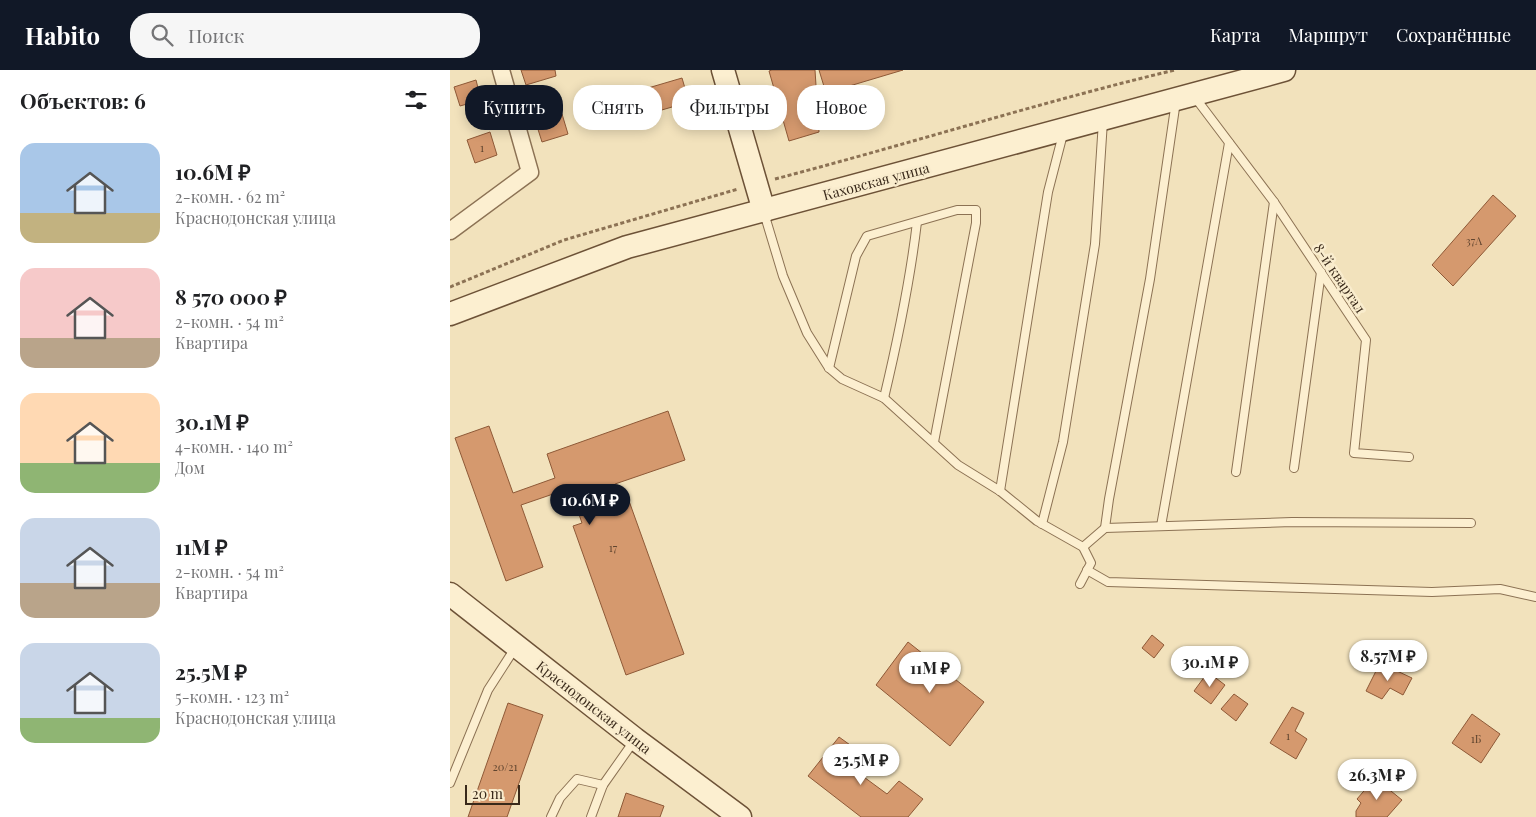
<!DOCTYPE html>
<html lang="ru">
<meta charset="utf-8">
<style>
body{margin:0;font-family:"Playfair Display",serif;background:#f6f6f6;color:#202124;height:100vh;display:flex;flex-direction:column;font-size:19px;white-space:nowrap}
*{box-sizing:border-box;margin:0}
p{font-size:16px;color:#757577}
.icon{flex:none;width:28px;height:28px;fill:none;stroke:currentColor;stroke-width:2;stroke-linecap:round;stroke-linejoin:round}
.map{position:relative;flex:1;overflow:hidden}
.drawer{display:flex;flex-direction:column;background:#fff;width:450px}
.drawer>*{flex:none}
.top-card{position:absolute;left:15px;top:15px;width:475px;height:45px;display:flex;gap:10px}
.scale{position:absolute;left:15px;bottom:12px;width:55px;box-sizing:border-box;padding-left:5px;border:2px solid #39291a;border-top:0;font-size:14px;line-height:18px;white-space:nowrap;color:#39291a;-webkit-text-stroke:4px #f9eccd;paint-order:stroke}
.price{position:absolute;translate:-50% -42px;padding:0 11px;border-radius:18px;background:#fff;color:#222;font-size:16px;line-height:32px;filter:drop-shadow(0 1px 2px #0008)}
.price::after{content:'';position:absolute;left:50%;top:30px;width:15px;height:11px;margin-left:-8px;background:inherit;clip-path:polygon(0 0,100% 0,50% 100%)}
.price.current{background:#111827;color:#fff}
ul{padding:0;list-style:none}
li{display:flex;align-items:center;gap:15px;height:125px;padding:0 20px}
li span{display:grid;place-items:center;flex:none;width:140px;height:100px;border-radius:15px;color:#555}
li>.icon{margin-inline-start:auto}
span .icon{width:60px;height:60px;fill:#fffc;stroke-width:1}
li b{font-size:21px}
h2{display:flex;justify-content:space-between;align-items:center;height:60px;padding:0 20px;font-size:21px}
.tag{padding:0 18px;border-radius:20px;background:#fff;box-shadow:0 2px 12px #0003;font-size:18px;line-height:45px}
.tag.current{background:#111827;color:#fff}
header{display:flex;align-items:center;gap:30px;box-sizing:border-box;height:70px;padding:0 25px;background:#111827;color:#fff}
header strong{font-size:24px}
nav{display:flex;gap:28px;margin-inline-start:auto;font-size:18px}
.search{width:350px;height:45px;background:#f6f6f6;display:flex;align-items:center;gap:12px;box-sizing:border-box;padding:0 18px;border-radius:20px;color:#757577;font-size:19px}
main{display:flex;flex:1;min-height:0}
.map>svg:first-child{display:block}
.building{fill:#d5996e;stroke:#8e5937}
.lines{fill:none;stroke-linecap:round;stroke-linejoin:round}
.lane-casing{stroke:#8c7254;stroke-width:10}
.street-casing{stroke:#8c7254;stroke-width:19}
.secondary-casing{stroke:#6d5237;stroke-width:25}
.path{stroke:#8c7254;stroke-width:3;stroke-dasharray:4 2.5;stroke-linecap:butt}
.lane{stroke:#fcefd0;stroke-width:8}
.street{stroke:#fcefd0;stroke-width:16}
.secondary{stroke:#fcefd0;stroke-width:22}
.labels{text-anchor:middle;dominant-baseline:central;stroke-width:5;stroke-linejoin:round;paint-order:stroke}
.number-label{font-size:11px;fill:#60452f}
.street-label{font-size:14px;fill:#39291a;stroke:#f9eccd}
</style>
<header>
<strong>Habito</strong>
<div class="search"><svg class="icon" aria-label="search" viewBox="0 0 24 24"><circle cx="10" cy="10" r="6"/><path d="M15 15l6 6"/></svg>Поиск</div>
<nav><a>Карта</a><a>Маршрут</a><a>Сохранённые</a></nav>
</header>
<main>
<section class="drawer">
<h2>Объектов: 6<svg class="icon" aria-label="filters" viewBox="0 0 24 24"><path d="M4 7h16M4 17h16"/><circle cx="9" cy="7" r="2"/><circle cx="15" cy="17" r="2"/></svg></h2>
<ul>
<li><span style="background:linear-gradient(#a9c7e8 70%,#c2b280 0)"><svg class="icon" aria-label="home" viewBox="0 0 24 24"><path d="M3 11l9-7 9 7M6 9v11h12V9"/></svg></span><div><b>10.6M ₽</b><p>2-комн. · 62 m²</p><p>Краснодонская улица</p></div></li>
<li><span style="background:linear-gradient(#f6c9c9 70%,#b9a48a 0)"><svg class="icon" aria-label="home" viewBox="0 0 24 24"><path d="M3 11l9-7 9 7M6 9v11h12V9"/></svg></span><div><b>8 570 000 ₽</b><p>2-комн. · 54 m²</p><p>Квартира</p></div></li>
<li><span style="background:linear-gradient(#ffd9b3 70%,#8fb573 0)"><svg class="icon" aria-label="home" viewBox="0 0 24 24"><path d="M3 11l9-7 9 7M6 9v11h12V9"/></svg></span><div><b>30.1M ₽</b><p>4-комн. · 140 m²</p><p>Дом</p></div></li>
<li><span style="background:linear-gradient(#c9d6e8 65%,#b9a48a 0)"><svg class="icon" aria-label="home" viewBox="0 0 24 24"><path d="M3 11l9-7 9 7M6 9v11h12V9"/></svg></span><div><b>11M ₽</b><p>2-комн. · 54 m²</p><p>Квартира</p></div></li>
<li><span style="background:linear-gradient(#c9d6e8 75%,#8fb573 0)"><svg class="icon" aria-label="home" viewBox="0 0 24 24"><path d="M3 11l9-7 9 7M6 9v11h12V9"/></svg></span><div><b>25.5M ₽</b><p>5-комн. · 123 m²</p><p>Краснодонская улица</p></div></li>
</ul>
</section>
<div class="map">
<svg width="1086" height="747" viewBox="0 0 1086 747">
<rect width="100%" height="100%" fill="#f2e2bc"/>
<g class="building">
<path d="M 71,0 L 105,0 L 106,6 L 76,15 Z"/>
<path d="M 322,0 L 365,0 L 369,62 L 339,71 L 319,1 Z"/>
<path d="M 369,0 L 453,0 L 376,23 Z"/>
<path d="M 232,8 L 239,32 L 205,42 L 198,18 Z"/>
<path d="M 26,10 L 31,30 L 10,36 L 4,17 Z"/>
<path d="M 112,44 L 118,64 L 92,72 L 86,53 Z"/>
<path d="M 40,62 L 47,85 L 25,93 L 17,70 Z"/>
<path d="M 1043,125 L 1066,146 L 1003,216 L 982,195 Z"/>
<path d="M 218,341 L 235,390 L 165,414 L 172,433 L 179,431 L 234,584 L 176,605 L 123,456 L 132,453 L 124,430 L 113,434 L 109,422 L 71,435 L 93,497 L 56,511 L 5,368 L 39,356 L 63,423 L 105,408 L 97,384 Z"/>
<path d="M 702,565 L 714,575 L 704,588 L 692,578 Z"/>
<path d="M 458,572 L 534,632 L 500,676 L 426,615 Z"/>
<path d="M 930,593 L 962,608 L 953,625 L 940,618 L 932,629 L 916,621 Z"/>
<path d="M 758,602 L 775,615 L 761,634 L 744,621 Z"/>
<path d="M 784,624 L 798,634 L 786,651 L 771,639 Z"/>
<path d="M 58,633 L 93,645 L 57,747 L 18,747 Z"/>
<path d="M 842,637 L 854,643 L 845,661 L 857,669 L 846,689 L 820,673 Z"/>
<path d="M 1022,644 L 1050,664 L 1031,693 L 1002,673 Z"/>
<path d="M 389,667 L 414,685 L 403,699 L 437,724 L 449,711 L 473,729 L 458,747 L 411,747 L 358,706 Z"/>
<path d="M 925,708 L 952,730 L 937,747 L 906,747 L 906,741 L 911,733 L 907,729 Z"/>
<path d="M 176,723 L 214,736 L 210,747 L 168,747 Z"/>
</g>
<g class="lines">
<defs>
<g id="lane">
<path d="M 744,26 L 824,132 L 916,270 L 904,383 L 959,387"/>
<path d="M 314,143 L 333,206 L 357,263 L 379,298 L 392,309 L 434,328 L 508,395 L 550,421 L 587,451 L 633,477 L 641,493 L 630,514"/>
<path d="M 379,298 L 406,186 L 417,166 L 507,140 L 526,140 L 526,153 L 484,372"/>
<path d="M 434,328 C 448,269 460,212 467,152"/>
<path d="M 844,398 L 871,202"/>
<path d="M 786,402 L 824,132"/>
<path d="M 550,421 L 598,122 L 613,64"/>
<path d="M 592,454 L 613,372 L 645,174 L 653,51"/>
<path d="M 711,456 L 779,73"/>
<path d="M 655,458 L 659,429 L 700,209 L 726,31"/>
<path d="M 633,477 L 655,458 L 842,452 L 1021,453"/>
<path d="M 637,500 L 658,512 L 982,522 L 1050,519 L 1086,527"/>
<path d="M 0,713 L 38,620 L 65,578"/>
<path d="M 101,747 L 110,728 L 127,709 L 153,715"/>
<path d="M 141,747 L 153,715 L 184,671"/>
</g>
<path id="street" d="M 0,161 L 80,102 L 51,0"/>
<g id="secondary">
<path d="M 273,0 L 314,141"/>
<path d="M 0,244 L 177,177 L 834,0"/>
<path d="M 0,524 L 185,669 L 290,747"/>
</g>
</defs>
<use href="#lane" class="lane-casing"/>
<use href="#street" class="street-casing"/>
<use href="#secondary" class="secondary-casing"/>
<g class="path">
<path d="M 325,109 C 459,74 591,32 725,0"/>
<path d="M 0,217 L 114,170 L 288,119"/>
</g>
<use href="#lane" class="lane"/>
<use href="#street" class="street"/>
<use href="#secondary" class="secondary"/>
</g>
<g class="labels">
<g class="number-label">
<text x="32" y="77">1</text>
<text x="1024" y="170">37А</text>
<text x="163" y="477">17</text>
<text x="838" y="665">1</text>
<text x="1026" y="668">1Б</text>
<text x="55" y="696">20/21</text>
</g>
<g class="street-label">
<text transform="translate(426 111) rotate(-15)">Каховская улица</text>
<text transform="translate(890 208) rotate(56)">8-й квартал</text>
<text transform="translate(144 637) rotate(38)">Краснодонская улица</text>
</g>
</g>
</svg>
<div class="scale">20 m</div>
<b class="price current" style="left:140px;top:456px">10.6M ₽</b>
<b class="price" style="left:938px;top:612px">8.57M ₽</b>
<b class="price" style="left:760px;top:618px">30.1M ₽</b>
<b class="price" style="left:480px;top:624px">11M ₽</b>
<b class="price" style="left:411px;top:716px">25.5M ₽</b>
<b class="price" style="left:927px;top:731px">26.3M ₽</b>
<div class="top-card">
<a class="tag current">Купить</a>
<a class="tag">Снять</a>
<a class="tag">Фильтры</a>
<a class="tag">Новое</a>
</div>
</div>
</main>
